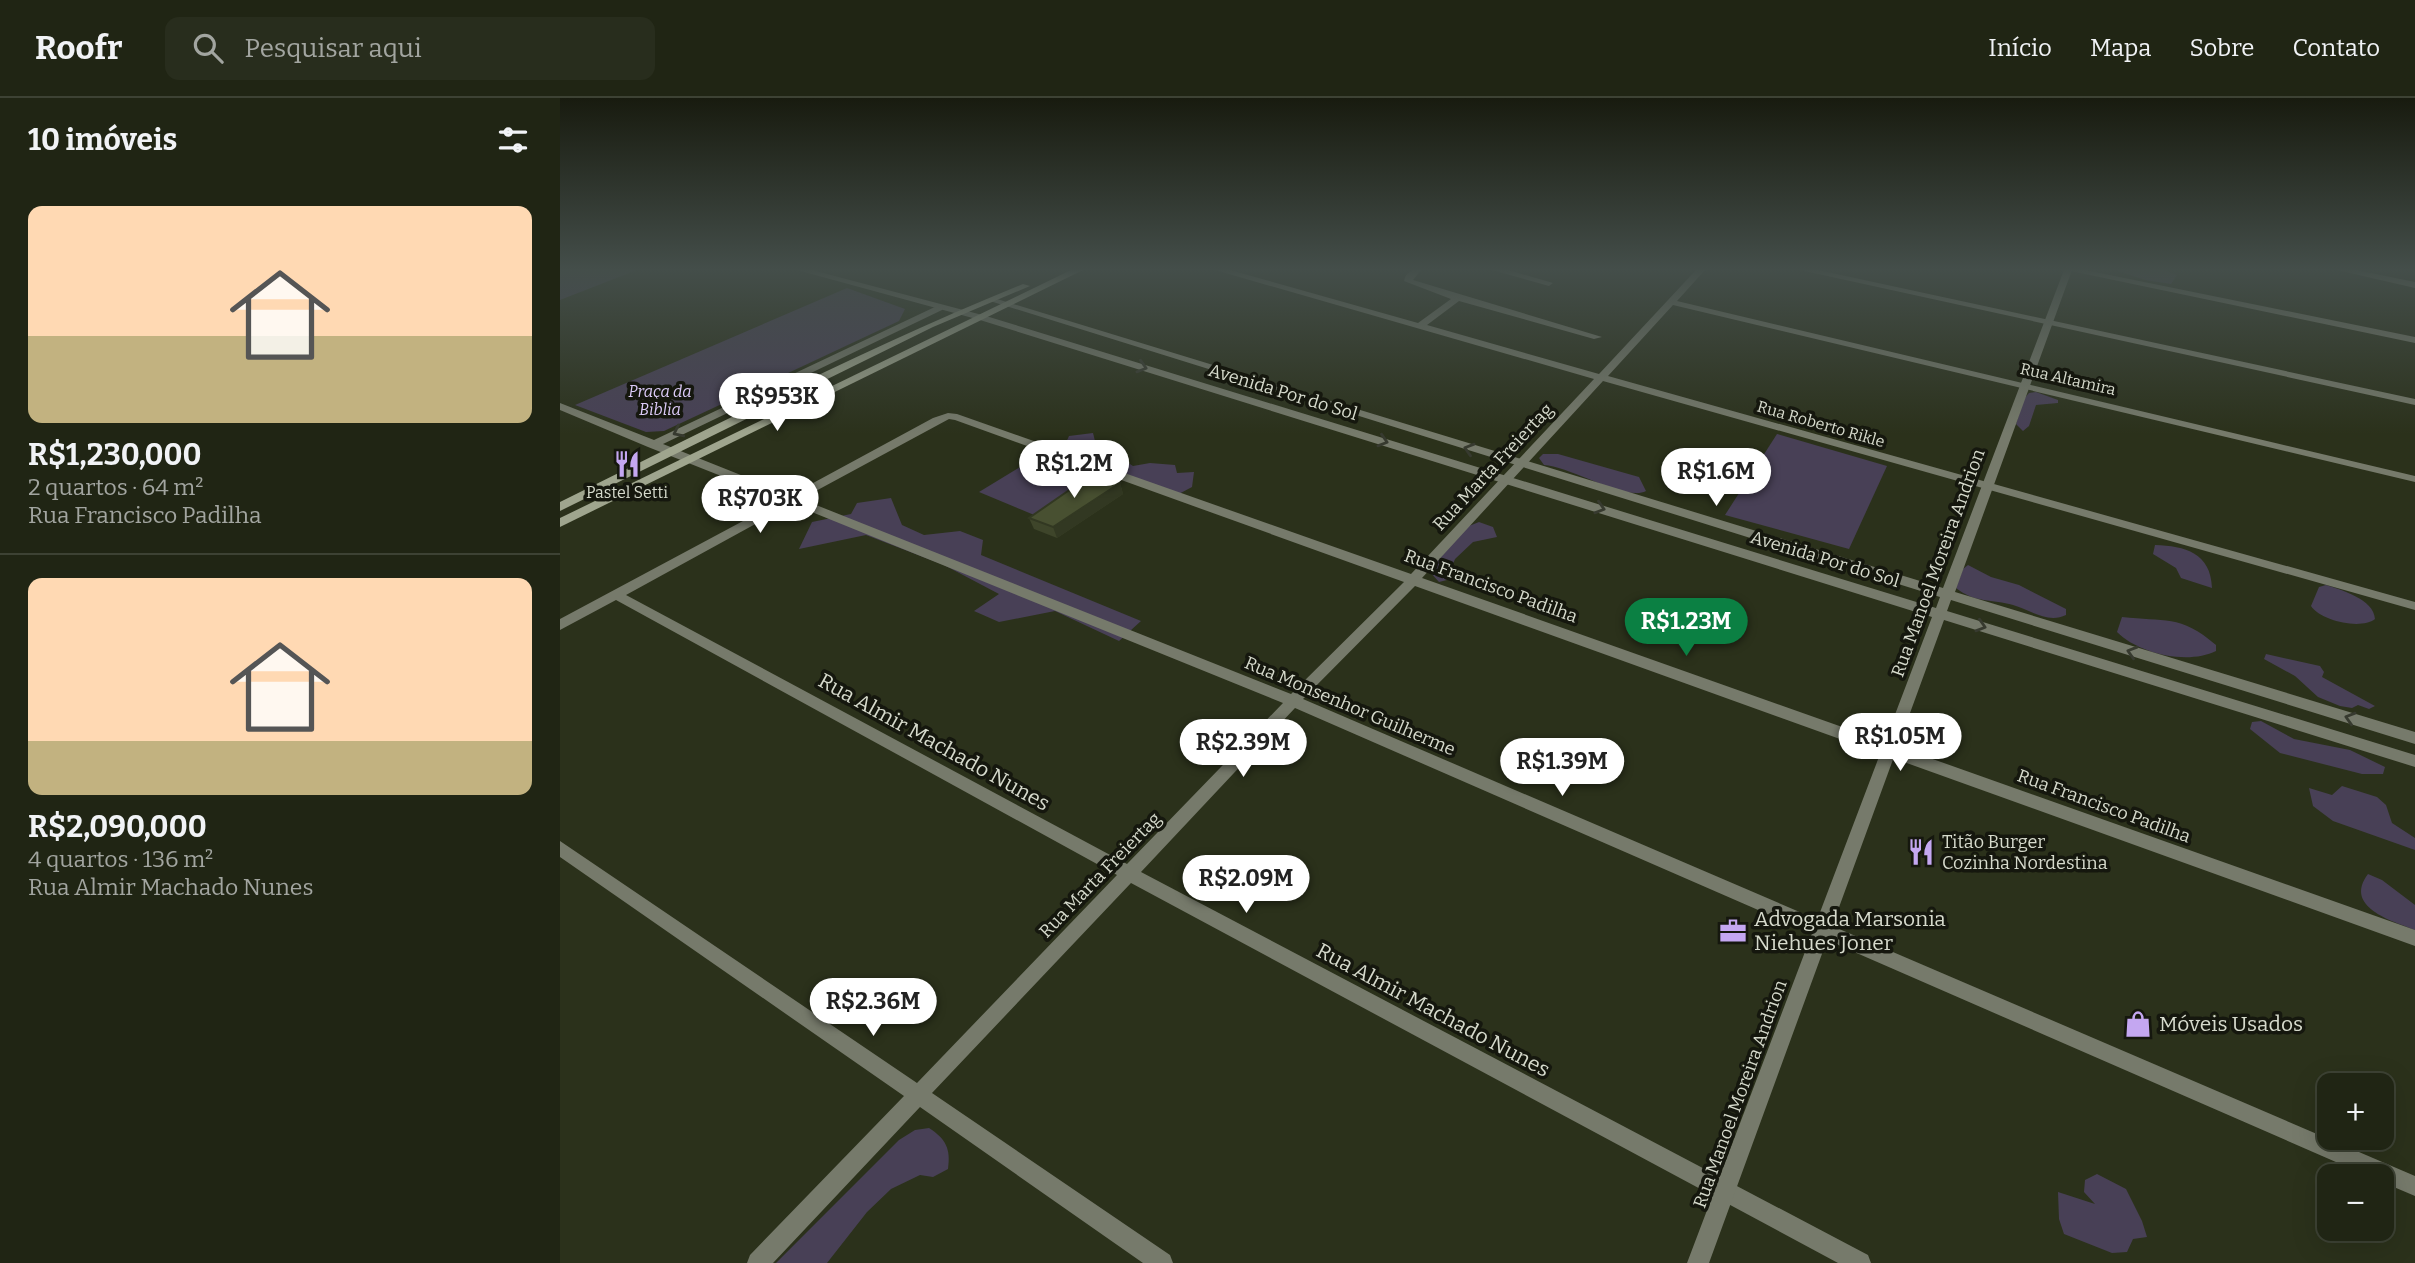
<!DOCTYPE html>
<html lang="pt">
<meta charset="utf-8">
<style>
body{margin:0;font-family:Bitter,serif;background:#282d1d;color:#f1f3f6;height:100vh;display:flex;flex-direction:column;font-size:26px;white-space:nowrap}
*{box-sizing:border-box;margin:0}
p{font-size:23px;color:#a2a5a0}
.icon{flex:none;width:38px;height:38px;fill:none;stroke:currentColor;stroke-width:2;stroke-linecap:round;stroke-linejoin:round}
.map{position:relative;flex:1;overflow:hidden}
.panel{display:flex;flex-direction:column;background:#202514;width:560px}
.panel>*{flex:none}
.controls{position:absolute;left:1757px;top:975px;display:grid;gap:14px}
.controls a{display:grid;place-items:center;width:77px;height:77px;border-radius:14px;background:#202514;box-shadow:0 7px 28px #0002,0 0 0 2px #3d4234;font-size:35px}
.price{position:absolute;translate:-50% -60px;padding:0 16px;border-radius:24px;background:#fff;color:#222;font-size:23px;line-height:46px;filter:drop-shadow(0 2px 4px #0008)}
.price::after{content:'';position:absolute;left:50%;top:42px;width:21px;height:16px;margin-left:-10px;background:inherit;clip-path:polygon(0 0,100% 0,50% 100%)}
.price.on{background:#0b8043;color:#fff}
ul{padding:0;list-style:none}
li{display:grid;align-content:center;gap:14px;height:371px;padding:0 28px}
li+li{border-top:2px solid #3d4234}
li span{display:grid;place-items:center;height:217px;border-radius:14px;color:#555}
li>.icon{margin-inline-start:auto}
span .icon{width:126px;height:126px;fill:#fffc;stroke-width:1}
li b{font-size:30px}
h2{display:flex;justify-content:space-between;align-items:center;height:84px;padding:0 28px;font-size:30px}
header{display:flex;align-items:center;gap:42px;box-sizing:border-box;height:98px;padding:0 35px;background:#202514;border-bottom:2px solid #3d4234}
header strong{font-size:33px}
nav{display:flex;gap:38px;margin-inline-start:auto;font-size:24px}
.search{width:490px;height:63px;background:#282d1d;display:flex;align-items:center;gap:18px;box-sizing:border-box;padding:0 24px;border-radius:14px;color:#a2a5a0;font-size:26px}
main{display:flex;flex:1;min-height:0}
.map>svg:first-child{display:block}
.green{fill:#484056}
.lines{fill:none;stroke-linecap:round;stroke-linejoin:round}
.minor{fill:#767a6b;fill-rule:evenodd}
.tertiary{fill:#767a6b;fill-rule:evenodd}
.secondary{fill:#9fa58e;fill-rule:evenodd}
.wall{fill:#3e452a}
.shaded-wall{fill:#323822}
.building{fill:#485031;stroke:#323822;stroke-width:2}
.oneway{stroke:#373a2f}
.labels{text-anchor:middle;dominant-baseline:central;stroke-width:7;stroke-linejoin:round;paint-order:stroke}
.far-street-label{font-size:16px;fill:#d6dacc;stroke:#15170e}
.far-park-label{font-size:16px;font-style:italic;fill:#dccbf8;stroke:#15170e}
.far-poi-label{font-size:16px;fill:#d6dacc;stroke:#15170e}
.street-label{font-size:18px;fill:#d6dacc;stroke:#15170e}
.poi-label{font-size:18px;fill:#d6dacc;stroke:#15170e;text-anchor:start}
.near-street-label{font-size:21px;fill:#d6dacc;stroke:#15170e}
.near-poi-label{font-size:21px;fill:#d6dacc;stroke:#15170e;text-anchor:start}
</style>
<header>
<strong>Roofr</strong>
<div class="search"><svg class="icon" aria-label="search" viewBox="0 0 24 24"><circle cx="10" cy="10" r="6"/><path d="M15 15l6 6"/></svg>Pesquisar aqui</div>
<nav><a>Início</a><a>Mapa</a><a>Sobre</a><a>Contato</a></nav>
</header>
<main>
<section class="panel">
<h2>10 imóveis<svg class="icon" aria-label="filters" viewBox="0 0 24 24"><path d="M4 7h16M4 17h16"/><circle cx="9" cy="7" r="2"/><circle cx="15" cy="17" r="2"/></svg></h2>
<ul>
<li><span style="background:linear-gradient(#ffd9b3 60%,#c2b280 0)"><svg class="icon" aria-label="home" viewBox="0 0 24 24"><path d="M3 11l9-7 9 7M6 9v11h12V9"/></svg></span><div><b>R$1,230,000</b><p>2 quartos · 64 m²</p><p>Rua Francisco Padilha</p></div></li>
<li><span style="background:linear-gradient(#ffd9b3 75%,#c2b280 0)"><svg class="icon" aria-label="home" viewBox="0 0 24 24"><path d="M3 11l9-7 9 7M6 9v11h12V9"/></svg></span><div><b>R$2,090,000</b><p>4 quartos · 136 m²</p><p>Rua Almir Machado Nunes</p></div></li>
</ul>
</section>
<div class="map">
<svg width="1855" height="1165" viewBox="0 0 1855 1165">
<rect width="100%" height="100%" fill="#2b311b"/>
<g class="green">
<path d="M 0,172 L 77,172 L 0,202 Z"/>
<path d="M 1555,172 L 1605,172 L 1617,177 L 1611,186 L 1585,182 Z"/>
<path d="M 287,190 L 345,211 L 339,223 L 104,333 L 86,334 L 15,307 Z"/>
<path d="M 1476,294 L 1498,302 L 1498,305 L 1476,307 L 1469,328 L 1463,333 L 1456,326 L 1464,301 L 1469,295 Z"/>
<path d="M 533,335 L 535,343 L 573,368 L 590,365 L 615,367 L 617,375 L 634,374 L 632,389 L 615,398 L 560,377 L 547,380 L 516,368 L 508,360 L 504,349 L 509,338 Z"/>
<path d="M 1217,336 L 1327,368 L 1289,451 L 1165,417 Z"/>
<path d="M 983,356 L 998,356 L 1079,379 L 1086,393 C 1066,404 1010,368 984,367 L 979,360 Z"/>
<path d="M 470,363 L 534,388 L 479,419 L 419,394 Z"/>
<path d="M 331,400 L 342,427 L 364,437 L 400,433 L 423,442 L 421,457 L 581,523 L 559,543 L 495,513 L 439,524 L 414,513 L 439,496 L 384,467 L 306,437 L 239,451 L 252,424 L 291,416 L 297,405 Z"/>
<path d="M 919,424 L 933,429 L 937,439 L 913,444 L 895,461 L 887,482 L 879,484 L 870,474 L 873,469 L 904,430 Z"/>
<path d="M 1595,447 C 1625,448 1651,455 1652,490 L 1621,480 L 1616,470 L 1593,456 Z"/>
<path d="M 1408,467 L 1431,479 L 1459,487 L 1506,511 L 1506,517 C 1488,526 1470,512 1453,507 C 1433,501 1414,505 1396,490 L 1403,471 Z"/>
<path d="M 1766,487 C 1781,492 1814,501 1815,521 C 1801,532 1761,523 1751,508 L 1759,489 Z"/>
<path d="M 1562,519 C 1604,524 1620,516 1656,547 L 1656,553 C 1628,567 1579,556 1557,534 Z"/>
<path d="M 1706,556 L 1760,568 L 1764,574 L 1762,579 L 1815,608 L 1809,611 L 1798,607 L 1792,610 L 1780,608 L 1758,599 L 1735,578 L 1704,561 Z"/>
<path d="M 1701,623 L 1734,641 L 1790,652 L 1825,669 L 1823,676 L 1802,676 L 1720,655 L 1690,631 L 1692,624 Z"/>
<path d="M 1782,688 L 1817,699 L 1826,707 L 1832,725 L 1855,740 L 1855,752 L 1773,723 L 1753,708 L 1749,690 L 1772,697 Z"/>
<path d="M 1808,776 L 1822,782 L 1855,807 L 1855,832 C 1832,823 1783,809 1808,776 Z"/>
<path d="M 369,1030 C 386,1041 391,1051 388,1071 L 373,1079 L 360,1077 L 331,1091 L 307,1114 L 267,1165 L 216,1165 L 339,1042 L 355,1032 Z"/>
<path d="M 1537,1076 L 1566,1091 L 1582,1123 L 1587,1139 L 1573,1141 L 1567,1154 L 1552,1155 L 1504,1136 L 1499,1121 L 1498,1094 L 1535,1106 L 1524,1094 L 1525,1082 Z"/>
</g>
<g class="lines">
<g class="minor">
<path d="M 655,172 L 670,172 L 858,225 L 891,201 L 844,183 C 846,173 852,172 861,172 L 853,182 L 1042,239 L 1034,241 L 899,203 L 867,227 L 1039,276 L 1136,172 L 1145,172 L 1117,203 L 1855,378 L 1855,384 L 1113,207 L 1048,278 L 1855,504 L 1855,512 L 1043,283 L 862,480 L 1855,832 L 1855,848 L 855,488 L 743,601 L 1855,1078 L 1855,1098 L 1822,1084 L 1822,1078 L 1808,1078 L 735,610 L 581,774 L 1308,1157 L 1311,1165 L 1278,1165 L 571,785 L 372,995 L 610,1157 L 613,1165 L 583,1165 L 360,1009 L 213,1165 L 187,1165 L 190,1157 L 344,998 L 0,759 L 0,743 L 357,985 L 557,777 L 56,502 L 0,532 L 0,521 L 222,402 L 88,349 L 0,312 L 0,305 L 94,342 L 379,207 L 384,210 L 382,212 L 103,346 L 231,397 L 373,320 L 388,315 L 397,316 L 851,476 L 1034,281 ZM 389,321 L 395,322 L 844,484 L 731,596 L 241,401 ZM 232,406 L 723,605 L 567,766 L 66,497 Z"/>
<path d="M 932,172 L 948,172 L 993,185 L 989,188 Z"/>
<path d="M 1240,172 L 1258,172 L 1855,301 L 1855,307 Z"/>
<path d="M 1506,172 L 1525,172 L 1855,239 L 1855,245 Z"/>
<path d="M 1777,172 L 1796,172 L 1855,184 L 1855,190 Z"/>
</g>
<path class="tertiary" d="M 237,172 L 252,172 L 426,218 L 1376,510 L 1380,499 L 430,203 L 437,201 L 1383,490 L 1504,172 L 1512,172 L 1395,494 L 1855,634 L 1855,646 L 1391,502 L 1387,513 L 1855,657 L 1855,669 L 1384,522 L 1149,1165 L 1127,1165 L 1372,519 L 420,222 Z"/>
<g class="secondary">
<path d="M 511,172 L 523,172 L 0,429 L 0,420 Z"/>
<path d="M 463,186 L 470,188 L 373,229 L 0,413 L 0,404 C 153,329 305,250 463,186 Z"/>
</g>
</g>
<path class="wall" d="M 560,385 L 563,396 L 497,440 L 474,431 L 469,420 Z"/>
<path class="shaded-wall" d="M 560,385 L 563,396 L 497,440 L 493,429 Z"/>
<path class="building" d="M 531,377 L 560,385 L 493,429 L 469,420 Z"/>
<defs><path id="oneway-chevron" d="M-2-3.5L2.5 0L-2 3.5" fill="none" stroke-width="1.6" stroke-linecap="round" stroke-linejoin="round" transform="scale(1.75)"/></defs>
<g class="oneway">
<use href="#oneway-chevron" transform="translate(582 269) rotate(17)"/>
<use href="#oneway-chevron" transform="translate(118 334) rotate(154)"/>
<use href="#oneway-chevron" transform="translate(823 343) rotate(17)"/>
<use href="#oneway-chevron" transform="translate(909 351) rotate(-163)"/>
<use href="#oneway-chevron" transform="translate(1040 410) rotate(17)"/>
<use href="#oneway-chevron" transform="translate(1421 528) rotate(17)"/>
<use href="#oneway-chevron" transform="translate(1572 554) rotate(-163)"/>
<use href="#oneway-chevron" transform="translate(1790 620) rotate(-163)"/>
</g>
<linearGradient id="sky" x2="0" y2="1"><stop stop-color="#181b0f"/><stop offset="0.51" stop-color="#444e4a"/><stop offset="1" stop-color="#444e4a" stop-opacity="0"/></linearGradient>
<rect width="1855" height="336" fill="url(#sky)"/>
<defs>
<symbol id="restaurant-bare" viewBox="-9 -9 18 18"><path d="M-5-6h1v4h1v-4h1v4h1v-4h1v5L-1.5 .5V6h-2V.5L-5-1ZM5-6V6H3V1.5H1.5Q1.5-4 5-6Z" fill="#c4a7f1" stroke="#15170e" stroke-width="2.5" paint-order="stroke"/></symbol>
<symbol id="office-bare" viewBox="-9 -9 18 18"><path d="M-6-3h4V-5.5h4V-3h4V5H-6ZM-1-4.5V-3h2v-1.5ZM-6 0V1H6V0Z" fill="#c4a7f1" stroke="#15170e" stroke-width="2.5" paint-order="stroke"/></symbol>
<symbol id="shop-bare" viewBox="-9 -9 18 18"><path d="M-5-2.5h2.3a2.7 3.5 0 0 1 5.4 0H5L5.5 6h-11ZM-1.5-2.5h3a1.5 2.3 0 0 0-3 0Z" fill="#c4a7f1" stroke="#15170e" stroke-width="2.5" paint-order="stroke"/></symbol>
</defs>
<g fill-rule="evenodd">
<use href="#restaurant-bare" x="48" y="347" width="38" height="38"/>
<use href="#restaurant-bare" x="1342" y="735" width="38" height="38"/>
<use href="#office-bare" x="1154" y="814" width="38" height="38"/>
<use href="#shop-bare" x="1559" y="907" width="38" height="38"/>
</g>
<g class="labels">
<g class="far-street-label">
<text transform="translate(1508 281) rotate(13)">Rua Altamira</text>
<text transform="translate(1261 326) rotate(16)">Rua Roberto Rikle</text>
</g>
<g class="far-park-label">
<text x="100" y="293">Praça da<tspan x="100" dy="18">Biblia</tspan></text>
</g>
<g class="far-poi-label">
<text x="67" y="394">Pastel Setti</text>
</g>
<g class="street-label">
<text transform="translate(723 294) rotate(17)">Avenida Por do Sol</text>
<text transform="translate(933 369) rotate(-47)">Rua Marta Freiertag</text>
<text transform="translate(1265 461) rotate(17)">Avenida Por do Sol</text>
<text transform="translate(1378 465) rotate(-70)">Rua Manoel Moreira Andrion</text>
<text transform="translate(931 488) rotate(20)">Rua Francisco Padilha</text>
<text transform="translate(790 608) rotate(23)">Rua Monsenhor Guilherme</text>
<text transform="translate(1544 708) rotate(20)">Rua Francisco Padilha</text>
<text transform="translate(540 777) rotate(-46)">Rua Marta Freiertag</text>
<text transform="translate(1180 996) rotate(-70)">Rua Manoel Moreira Andrion</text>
</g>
<g class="poi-label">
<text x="1382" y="744">Titão Burger<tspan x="1382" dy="21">Cozinha Nordestina</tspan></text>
</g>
<g class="near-street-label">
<text transform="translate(374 644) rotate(29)">Rua Almir Machado Nunes</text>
<text transform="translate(873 912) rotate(28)">Rua Almir Machado Nunes</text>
</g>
<g class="near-poi-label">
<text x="1194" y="821">Advogada Marsonia<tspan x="1194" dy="24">Niehues Joner</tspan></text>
<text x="1599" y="926">Móveis Usados</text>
</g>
</g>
</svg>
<div class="controls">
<a>+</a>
<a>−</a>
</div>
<b class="price" style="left:217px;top:335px">R$953K</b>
<b class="price" style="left:514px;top:402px">R$1.2M</b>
<b class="price" style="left:1156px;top:410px">R$1.6M</b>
<b class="price" style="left:200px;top:437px">R$703K</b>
<b class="price on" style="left:1126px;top:560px">R$1.23M</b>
<b class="price" style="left:1340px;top:675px">R$1.05M</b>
<b class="price" style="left:683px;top:681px">R$2.39M</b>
<b class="price" style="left:1002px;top:700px">R$1.39M</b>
<b class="price" style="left:686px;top:817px">R$2.09M</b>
<b class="price" style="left:313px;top:940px">R$2.36M</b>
</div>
</main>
